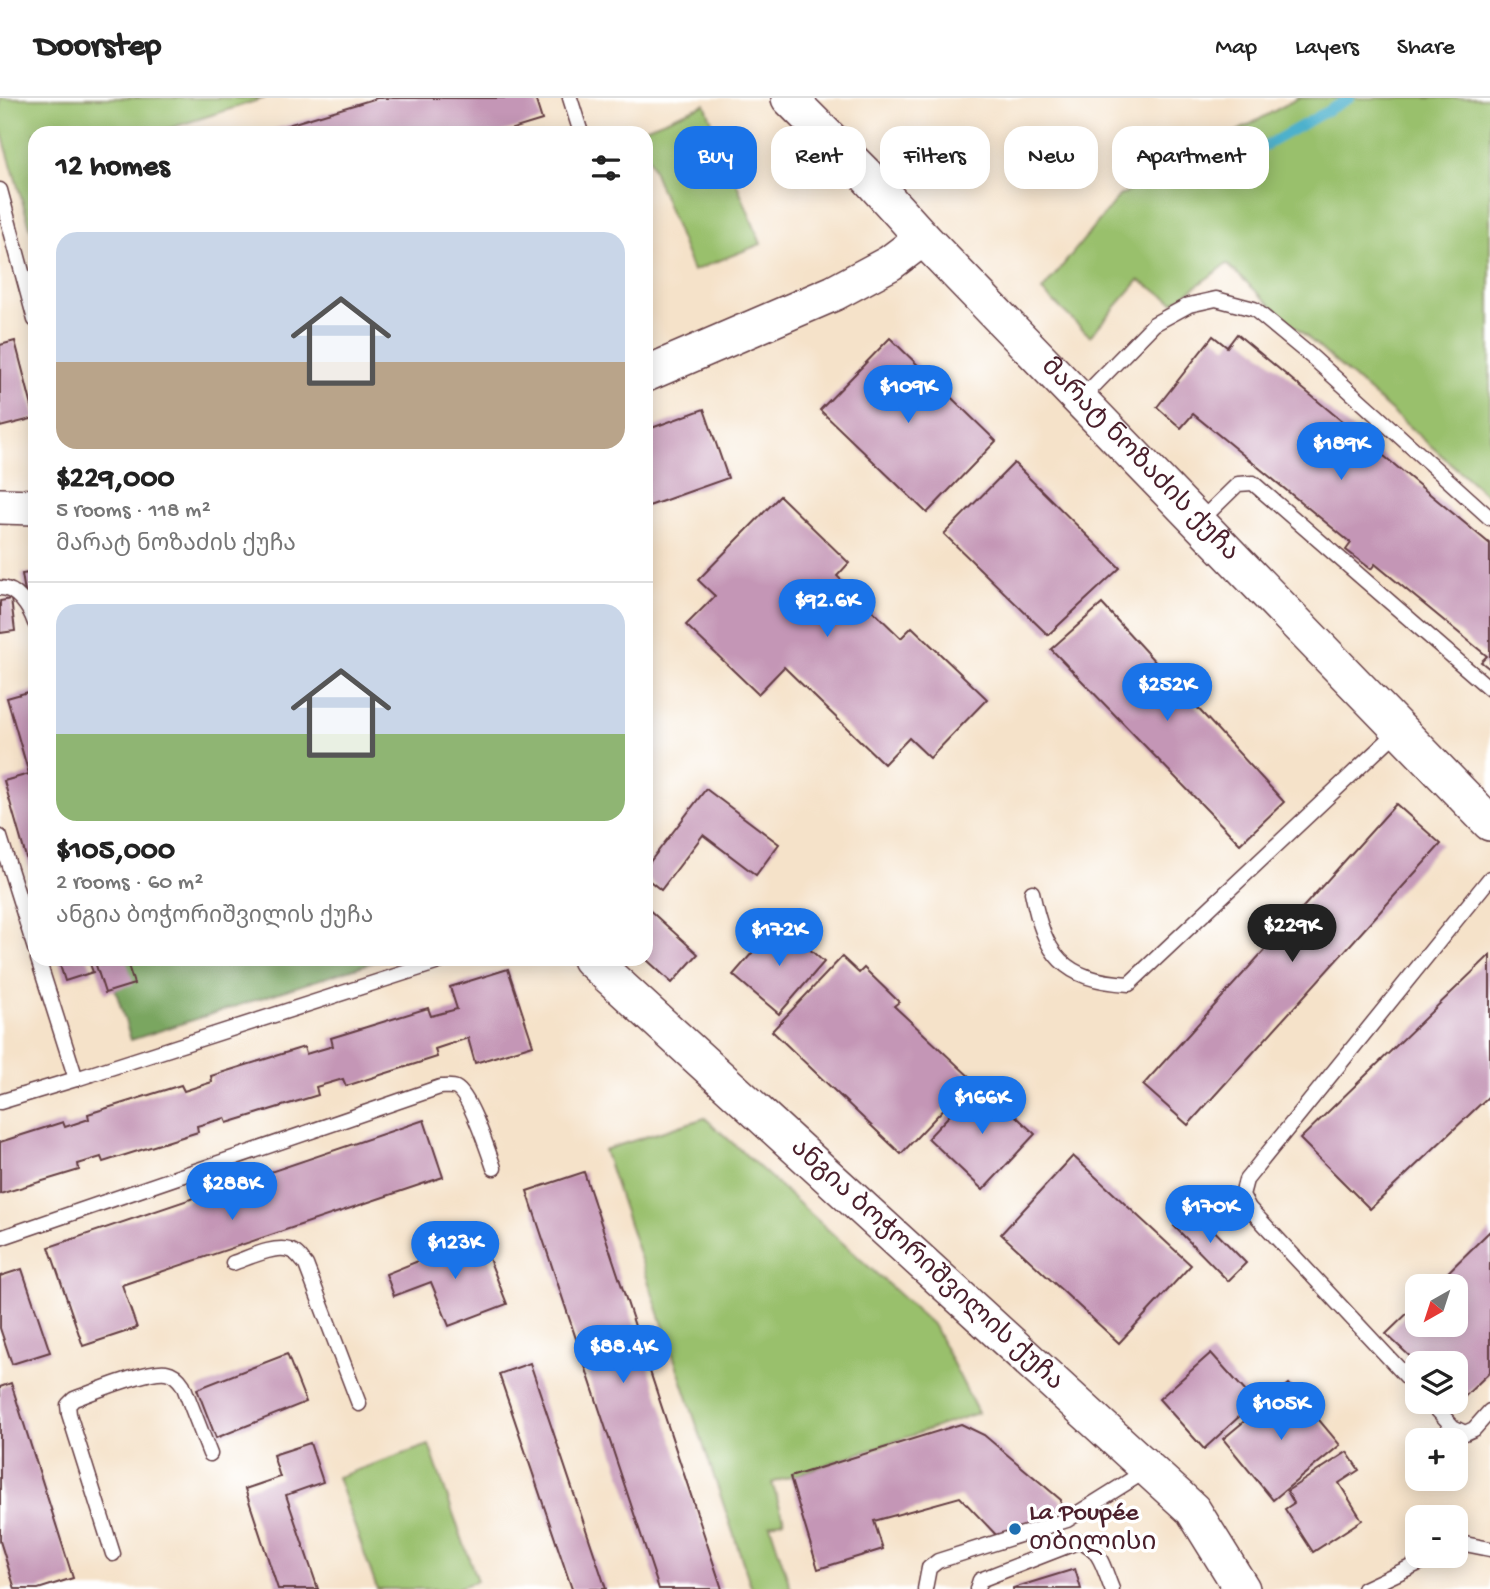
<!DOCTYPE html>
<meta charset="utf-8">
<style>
body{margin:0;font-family:"Gochi Hand","Noto Sans Georgian",sans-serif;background:#f6f6f6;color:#222;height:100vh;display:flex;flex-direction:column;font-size:26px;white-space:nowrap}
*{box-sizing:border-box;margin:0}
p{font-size:23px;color:#767676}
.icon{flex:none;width:38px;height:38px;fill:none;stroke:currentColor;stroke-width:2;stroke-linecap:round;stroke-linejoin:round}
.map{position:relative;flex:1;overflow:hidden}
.sheet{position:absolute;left:28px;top:28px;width:625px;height:840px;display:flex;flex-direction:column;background:#fff;border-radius:21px;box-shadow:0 4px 18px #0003}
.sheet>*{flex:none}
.banner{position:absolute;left:674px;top:28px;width:665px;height:63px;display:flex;gap:14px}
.needle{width:46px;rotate:219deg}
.controls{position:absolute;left:1405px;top:1176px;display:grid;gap:14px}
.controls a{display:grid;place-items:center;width:63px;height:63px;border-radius:14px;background:#fff;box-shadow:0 4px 18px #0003;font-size:35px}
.price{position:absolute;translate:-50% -60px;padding:0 16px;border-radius:24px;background:#1a73e8;color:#fff;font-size:23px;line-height:46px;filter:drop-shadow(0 2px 4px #0008)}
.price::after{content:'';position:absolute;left:50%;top:42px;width:21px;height:16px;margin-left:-10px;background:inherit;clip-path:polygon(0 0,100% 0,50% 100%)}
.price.current{background:#222;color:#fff}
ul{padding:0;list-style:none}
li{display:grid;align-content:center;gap:14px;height:371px;padding:0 28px}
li+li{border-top:2px solid #e0e0e0}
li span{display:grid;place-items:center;height:217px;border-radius:21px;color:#555}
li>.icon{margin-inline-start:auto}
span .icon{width:126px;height:126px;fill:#fffc;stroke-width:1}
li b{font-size:30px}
h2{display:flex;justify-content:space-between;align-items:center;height:84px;padding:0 28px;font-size:30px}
.tag{padding:0 24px;border-radius:21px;background:#fff;box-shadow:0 4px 18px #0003;font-size:24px;line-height:63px}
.tag.current{background:#1a73e8;color:#fff}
header{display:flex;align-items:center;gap:42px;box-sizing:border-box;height:98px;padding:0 35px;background:#fff;border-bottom:2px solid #e0e0e0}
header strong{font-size:33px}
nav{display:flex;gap:38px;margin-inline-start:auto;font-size:24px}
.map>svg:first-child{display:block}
.green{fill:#99c06c;stroke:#72704c;stroke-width:2}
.forest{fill:#7aa660;stroke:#626246;stroke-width:2}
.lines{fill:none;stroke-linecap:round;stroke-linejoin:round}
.stream{stroke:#4db1cc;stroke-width:10}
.building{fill:#c496b6}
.service-casing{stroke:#643c43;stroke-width:17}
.tertiary-casing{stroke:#643c43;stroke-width:38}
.service{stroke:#fff;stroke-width:14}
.tertiary{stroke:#fff;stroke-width:35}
.poi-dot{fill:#1f6fb2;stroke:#fff;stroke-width:2.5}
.labels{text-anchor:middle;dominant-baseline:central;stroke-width:7;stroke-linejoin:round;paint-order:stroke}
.street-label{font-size:26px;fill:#4a1f2b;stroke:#fff}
.poi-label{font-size:26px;fill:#4a1f2b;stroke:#fff;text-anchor:start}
</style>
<header>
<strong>Doorstep</strong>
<nav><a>Map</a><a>Layers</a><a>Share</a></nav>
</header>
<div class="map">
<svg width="1490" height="1491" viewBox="0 0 1490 1491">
<rect width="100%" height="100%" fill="#fff"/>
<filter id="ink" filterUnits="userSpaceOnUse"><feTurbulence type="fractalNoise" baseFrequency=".0143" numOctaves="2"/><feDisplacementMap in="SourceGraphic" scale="14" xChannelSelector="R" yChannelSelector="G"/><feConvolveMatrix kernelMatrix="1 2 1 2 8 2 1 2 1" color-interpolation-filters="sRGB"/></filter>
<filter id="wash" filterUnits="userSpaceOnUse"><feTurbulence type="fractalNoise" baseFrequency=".00686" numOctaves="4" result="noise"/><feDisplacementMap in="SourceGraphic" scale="28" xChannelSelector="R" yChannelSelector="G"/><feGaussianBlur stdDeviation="1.57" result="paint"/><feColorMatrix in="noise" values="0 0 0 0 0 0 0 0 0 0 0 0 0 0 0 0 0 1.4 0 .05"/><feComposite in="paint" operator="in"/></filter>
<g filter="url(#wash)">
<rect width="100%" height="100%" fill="#f5e2c9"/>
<g class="green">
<path d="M 0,0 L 265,0 L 155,35 L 35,35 L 35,145 L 0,29 Z"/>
<path d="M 1298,0 L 1490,0 L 1490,400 L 1273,209 L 1227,166 L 1174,204 L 1139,182 L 1090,238 L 1042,193 L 1119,98 Z"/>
<path d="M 705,6 L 761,146 L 693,173 L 646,54 L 646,35 L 638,35 L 637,33 Z"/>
<path d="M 705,1020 L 934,1228 L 978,1315 L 772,1385 L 784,1422 L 770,1427 L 791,1491 L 752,1491 L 604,1052 Z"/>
<path d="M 429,1347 L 477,1483 L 455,1491 L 377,1491 L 337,1379 Z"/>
</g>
<path class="forest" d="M 106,861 L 383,861 L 131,942 Z"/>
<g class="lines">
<g class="stream">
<path d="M 1216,60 L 1265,48 L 1350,0"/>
<path d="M 1184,68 L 1197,65"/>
</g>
</g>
<g id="blocks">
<g class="building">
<path d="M 377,0 L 535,0 L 542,22 L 499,35 L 261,35 Z"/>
<path d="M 1237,236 L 1490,446 L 1490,571 L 1481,564 L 1487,558 L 1375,466 L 1371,471 L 1346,452 L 1351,445 L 1193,316 L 1181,330 L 1157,309 L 1213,238 L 1227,249 Z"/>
<path d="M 890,240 L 996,343 L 927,415 L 820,312 Z"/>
<path d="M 15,243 L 35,320 L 0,329 L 0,247 Z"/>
<path d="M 704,311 L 728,380 L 646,409 L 646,332 Z"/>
<path d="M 1014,365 L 1120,470 L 1048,537 L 944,436 Z"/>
<path d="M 780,398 L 849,465 L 837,478 L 901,540 L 912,529 L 987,601 L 930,660 L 909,640 L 884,666 L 784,569 L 758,596 L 686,527 L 715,498 L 698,482 Z"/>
<path d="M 35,474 L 35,498 L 26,500 L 22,476 Z"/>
<path d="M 11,501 L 15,533 L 0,535 L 0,503 Z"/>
<path d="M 1102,506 L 1284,704 L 1240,746 L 1051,551 Z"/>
<path d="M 35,592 L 35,787 L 34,787 L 4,683 L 29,676 L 7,600 Z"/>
<path d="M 706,691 L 779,746 L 756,777 L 703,737 L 661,792 L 646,780 L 646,769 Z"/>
<path d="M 1396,706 L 1441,746 L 1188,1027 L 1143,987 Z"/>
<path d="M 646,809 L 698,856 L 672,885 L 646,861 Z"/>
<path d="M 779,824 L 824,864 L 779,916 L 733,877 Z"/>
<path d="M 1490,857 L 1490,997 L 1370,1111 L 1300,1041 Z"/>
<path d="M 842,859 L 859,875 L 864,870 L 899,904 L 894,908 L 972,981 L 901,1056 L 772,933 Z"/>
<path d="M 58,861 L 88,861 L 93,874 L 65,883 Z"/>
<path d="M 94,861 L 126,861 L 134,886 L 105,895 Z"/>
<path d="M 508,871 L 533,947 L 475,965 L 468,940 L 435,951 L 437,959 L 346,988 L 343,981 L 316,989 L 318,997 L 227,1025 L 225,1020 L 197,1028 L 198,1034 L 103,1064 L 101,1059 L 78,1066 L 79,1072 L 0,1096 L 0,1044 L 63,1024 L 65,1029 L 89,1021 L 88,1016 L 181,987 L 184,993 L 212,984 L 211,978 L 304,949 L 306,956 L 333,948 L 331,940 L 428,910 L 431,918 L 457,911 L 450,889 Z"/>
<path d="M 980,985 L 1035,1036 L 983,1092 L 928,1040 Z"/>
<path d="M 424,1022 L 443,1079 L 122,1187 L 137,1230 L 83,1248 L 49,1149 Z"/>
<path d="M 1073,1058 L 1191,1167 L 1119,1245 L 1001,1136 Z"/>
<path d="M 584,1074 L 722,1491 L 659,1491 L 527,1093 Z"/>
<path d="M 1193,1111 L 1246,1165 L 1228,1183 L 1174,1128 Z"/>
<path d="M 1490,1133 L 1490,1274 L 1458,1305 L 1456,1303 L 1456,1265 L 1417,1265 L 1386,1236 L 1418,1205 L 1418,1227 L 1456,1227 L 1456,1188 L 1434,1188 Z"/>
<path d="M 480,1138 L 507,1206 L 449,1228 L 431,1184 L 394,1198 L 386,1176 Z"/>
<path d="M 22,1171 L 50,1254 L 12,1266 L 0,1230 L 0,1178 Z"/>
<path d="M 1211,1255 L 1255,1304 L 1204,1351 L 1159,1301 Z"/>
<path d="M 287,1256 L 306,1304 L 216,1340 L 197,1291 Z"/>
<path d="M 530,1265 L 606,1491 L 572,1491 L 499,1276 Z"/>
<path d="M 11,1285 L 73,1480 L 38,1491 L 15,1491 L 0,1443 L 0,1289 Z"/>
<path d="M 1289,1286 L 1340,1347 L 1273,1402 L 1223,1341 Z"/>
<path d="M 961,1326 L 984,1337 L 1061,1402 L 1059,1422 L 1000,1441 L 960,1399 L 874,1423 L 883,1451 L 818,1471 L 790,1379 Z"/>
<path d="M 310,1345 L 323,1384 L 286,1397 L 318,1491 L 278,1491 L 245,1391 L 280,1379 L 273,1357 Z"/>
<path d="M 1347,1354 L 1359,1372 L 1339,1385 L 1362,1422 L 1313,1454 L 1285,1411 L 1294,1405 L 1287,1393 Z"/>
<path d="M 1075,1471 L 1081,1491 L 1013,1491 L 1013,1490 Z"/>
</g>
</g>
</g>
<g filter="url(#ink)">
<use href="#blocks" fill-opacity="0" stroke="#643c43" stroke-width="2"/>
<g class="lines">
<defs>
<g id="service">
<path d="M 570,0 L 581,35"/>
<path d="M 0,92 L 35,222"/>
<path d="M 1080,302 L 1154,226 L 1189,207 L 1216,201 L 1254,211 L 1312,259 L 1490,420"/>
<path d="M 1199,424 L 1238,386 L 1253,385 L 1490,591"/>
<path d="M 0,490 C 17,490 30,510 35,525"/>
<path d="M 0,739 L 35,851"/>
<path d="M 1032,794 C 1045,857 1062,882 1129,886 L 1399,632"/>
<path d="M 38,861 L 76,981 L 448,861"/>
<path d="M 0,1004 L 76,981"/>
<path d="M 0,1140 L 440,989 C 445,989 452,988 456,990 C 470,997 488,1053 494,1070"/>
<path d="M 233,1165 C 248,1160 274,1147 289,1152 C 297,1154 301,1161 306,1167 L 359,1306"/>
<path d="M 1418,1291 L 1249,1110 L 1242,1097 L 1246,1082 L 1490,780"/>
<path d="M 1430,1304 L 1453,1329 L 1465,1335 L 1474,1331 L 1490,1313"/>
<path d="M 1456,1450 L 1465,1446 L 1490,1451"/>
<path d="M 113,1456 L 69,1316 L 68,1307 L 74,1301 C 94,1294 148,1271 166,1274 C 173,1275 179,1281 183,1287 L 210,1356"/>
<path d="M 925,1491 L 929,1470 L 938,1463 L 1067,1422 L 1147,1372"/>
<path d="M 977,1491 L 980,1482 L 1080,1443 C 1101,1451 1104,1472 1112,1491"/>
<path d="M 1364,1491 L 1434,1458"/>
</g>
<g id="tertiary">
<path id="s1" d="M 789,0 L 864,75 L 923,140 L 1490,725"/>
<path d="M 646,276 L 834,195 L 890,165 L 923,140"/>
<path d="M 0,408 L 35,409"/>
<path id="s2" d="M 590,861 L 1193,1412 L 1242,1491"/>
</g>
</defs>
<use href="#service" class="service-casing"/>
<use href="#tertiary" class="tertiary-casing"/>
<use href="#service" class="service"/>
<use href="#tertiary" class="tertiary"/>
</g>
</g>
<circle class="poi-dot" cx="1015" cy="1431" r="7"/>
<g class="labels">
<g class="street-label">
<text stroke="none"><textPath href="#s1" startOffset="504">მარატ ნოზაძის ქუჩა</textPath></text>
<text stroke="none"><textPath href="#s2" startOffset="455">ანგია ბოჭორიშვილის ქუჩა</textPath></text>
</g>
<g class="poi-label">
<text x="1029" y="1416">La Poupée<tspan x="1029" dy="30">თბილისი</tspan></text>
</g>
</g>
</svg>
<div class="controls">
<a><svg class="needle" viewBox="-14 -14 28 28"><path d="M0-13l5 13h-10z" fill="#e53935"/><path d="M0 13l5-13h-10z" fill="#767676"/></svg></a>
<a><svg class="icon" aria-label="layers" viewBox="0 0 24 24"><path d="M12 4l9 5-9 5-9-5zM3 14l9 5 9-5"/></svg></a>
<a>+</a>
<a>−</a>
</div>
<b class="price" style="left:908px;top:327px">$109K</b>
<b class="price" style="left:1341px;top:384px">$189K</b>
<b class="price" style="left:827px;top:541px">$92.6K</b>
<b class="price" style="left:1167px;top:625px">$252K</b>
<b class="price current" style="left:1292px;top:866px">$229K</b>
<b class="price" style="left:779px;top:870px">$172K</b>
<b class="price" style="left:982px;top:1038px">$166K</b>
<b class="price" style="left:232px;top:1124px">$288K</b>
<b class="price" style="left:1210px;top:1147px">$170K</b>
<b class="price" style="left:455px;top:1183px">$123K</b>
<b class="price" style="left:623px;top:1287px">$88.4K</b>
<b class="price" style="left:1281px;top:1344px">$105K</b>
<div class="banner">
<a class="tag current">Buy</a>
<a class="tag">Rent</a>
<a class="tag">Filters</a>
<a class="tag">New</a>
<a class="tag">Apartment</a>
</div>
<section class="sheet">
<h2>12 homes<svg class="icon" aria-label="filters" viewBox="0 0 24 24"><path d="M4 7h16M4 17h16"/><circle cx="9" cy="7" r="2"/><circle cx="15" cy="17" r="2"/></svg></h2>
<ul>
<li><span style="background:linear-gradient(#c9d6e8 60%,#b9a48a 0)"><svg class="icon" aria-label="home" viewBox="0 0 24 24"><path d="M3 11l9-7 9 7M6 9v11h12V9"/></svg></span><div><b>$229,000</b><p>5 rooms · 118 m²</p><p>მარატ ნოზაძის ქუჩა</p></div></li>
<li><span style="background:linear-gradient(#c9d6e8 60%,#8fb573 0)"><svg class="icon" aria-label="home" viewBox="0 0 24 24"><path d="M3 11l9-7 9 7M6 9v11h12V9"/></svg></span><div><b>$105,000</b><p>2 rooms · 60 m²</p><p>ანგია ბოჭორიშვილის ქუჩა</p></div></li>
</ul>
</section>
</div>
